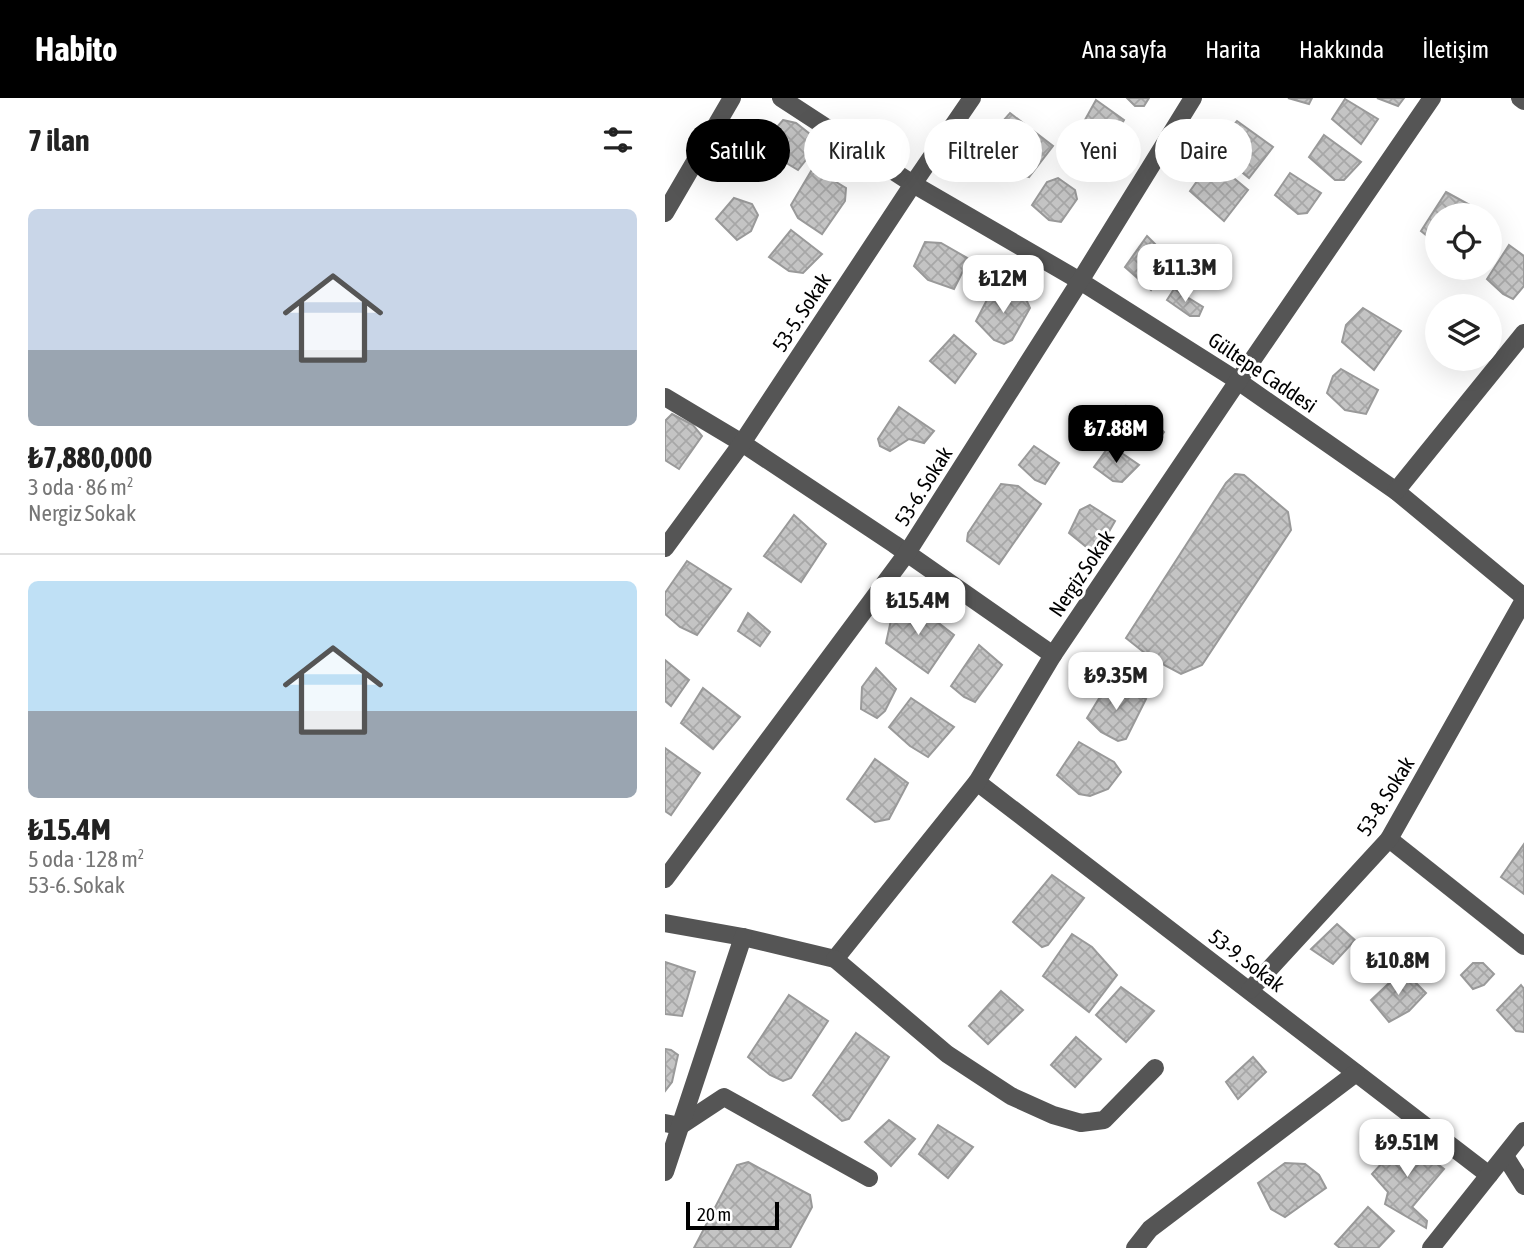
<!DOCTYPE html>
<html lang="tr">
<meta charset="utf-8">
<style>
body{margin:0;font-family:"Asap Condensed",sans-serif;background:#f6f6f6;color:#222;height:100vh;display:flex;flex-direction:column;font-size:26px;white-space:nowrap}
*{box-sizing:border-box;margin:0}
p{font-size:23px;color:#767676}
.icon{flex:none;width:38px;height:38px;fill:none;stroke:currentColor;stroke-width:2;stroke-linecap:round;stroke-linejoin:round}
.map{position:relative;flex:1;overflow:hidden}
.sheet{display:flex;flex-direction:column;background:#fff;width:665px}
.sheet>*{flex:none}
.banner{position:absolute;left:21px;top:21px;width:665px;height:63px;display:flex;gap:14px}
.buttons{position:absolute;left:760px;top:105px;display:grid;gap:14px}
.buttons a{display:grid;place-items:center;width:77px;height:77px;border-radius:50%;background:#fff;box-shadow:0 7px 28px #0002;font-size:35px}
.scale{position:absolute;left:21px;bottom:18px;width:93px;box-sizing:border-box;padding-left:7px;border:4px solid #000;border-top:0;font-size:19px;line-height:24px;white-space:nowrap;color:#000;-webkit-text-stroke:5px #fff;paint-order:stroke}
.price{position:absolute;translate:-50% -60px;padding:0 16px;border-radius:14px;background:#fff;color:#222;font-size:23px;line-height:46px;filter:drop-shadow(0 2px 4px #0008)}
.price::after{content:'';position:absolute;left:50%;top:42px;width:21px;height:16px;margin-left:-10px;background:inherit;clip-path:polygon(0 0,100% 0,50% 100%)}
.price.on{background:#000;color:#fff}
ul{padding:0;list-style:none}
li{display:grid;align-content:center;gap:14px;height:371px;padding:0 28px}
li+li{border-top:2px solid #e0e0e0}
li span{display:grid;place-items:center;height:217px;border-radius:10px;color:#555}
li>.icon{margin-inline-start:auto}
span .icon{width:126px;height:126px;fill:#fffc;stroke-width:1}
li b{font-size:30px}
h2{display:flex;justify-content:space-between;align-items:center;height:84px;padding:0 28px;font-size:30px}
.pill{padding:0 24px;border-radius:32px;background:#fff;box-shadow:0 7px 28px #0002;font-size:24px;line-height:63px}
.pill.on{background:#000;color:#fff}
header{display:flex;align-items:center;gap:42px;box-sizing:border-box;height:98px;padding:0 35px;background:#000;color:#fff}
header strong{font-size:33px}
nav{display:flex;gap:38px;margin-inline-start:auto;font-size:24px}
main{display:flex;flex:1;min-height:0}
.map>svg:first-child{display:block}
.building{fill:url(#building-cross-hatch);stroke:#999;stroke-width:2}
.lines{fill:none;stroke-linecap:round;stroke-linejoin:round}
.minor{stroke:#555;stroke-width:18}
.labels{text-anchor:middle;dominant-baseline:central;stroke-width:6;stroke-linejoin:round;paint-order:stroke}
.street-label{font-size:21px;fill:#000;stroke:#fff}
</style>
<header>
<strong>Habito</strong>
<nav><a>Ana sayfa</a><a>Harita</a><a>Hakkında</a><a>İletişim</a></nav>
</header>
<main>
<section class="sheet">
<h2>7 ilan<svg class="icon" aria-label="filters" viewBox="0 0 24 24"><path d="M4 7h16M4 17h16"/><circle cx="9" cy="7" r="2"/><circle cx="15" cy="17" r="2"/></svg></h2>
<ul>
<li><span style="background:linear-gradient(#c9d6e8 65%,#9aa5b1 0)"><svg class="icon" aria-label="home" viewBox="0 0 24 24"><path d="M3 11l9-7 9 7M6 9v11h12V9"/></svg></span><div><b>₺7,880,000</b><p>3 oda · 86 m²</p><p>Nergiz Sokak</p></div></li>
<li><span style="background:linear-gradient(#bfe0f5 60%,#9aa5b1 0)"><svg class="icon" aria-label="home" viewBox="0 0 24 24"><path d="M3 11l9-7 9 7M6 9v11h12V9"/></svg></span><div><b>₺15.4M</b><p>5 oda · 128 m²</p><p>53-6. Sokak</p></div></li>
</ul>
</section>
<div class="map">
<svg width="859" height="1150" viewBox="0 0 859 1150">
<defs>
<pattern id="building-cross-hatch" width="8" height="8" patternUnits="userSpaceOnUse" patternTransform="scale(1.75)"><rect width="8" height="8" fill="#c4c4c4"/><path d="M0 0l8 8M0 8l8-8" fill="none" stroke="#a7a7a7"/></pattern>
</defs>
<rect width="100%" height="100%" fill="#fff"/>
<g class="building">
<path d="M 462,0 L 484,0 L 479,8 L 470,8 Z"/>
<path d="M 623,0 L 647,0 L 644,6 Z"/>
<path d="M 712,0 L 739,0 L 733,8 Z"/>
<path d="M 680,1 L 713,21 L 696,46 L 667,21 Z"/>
<path d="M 431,2 L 459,22 L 444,47 L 431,42 L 416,29 Z"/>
<path d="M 345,15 L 388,48 L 364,79 L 343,73 L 329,65 L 315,49 Z"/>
<path d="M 118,22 L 131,25 L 155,44 L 133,72 L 118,63 L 98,45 Z"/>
<path d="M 572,23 L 608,49 L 584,80 L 547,50 Z"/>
<path d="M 659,37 L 696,64 L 679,82 L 670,82 L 644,59 Z"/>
<path d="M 547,62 L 583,92 L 559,123 L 525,93 Z"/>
<path d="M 148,70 L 181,90 L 180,103 L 157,136 L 133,120 L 126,107 Z"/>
<path d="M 625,75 L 656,95 L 642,115 L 633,116 L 610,97 Z"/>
<path d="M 393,80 L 410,92 L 412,101 L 396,124 L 384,122 L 367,107 L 382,84 Z"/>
<path d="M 781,94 L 823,117 L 772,117 L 772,146 L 756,133 Z"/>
<path d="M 69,100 L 87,106 L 93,117 L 86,133 L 72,142 L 51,121 Z"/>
<path d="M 126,132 L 157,156 L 138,175 L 124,173 L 104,159 Z"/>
<path d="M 482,138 L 507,163 L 486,192 L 460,169 Z"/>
<path d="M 260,144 L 276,145 L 304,161 L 289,191 L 263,182 L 249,168 Z"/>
<path d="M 844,147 L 859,158 L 859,188 L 848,201 L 838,196 L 822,181 Z"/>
<path d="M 336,188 L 360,199 L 365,210 L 347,242 L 339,246 L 329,242 L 311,223 L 324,198 Z"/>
<path d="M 509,191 L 538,209 L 534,218 L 525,218 L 502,202 Z"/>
<path d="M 698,210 L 736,233 L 709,272 L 677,244 L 681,227 Z"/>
<path d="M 289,237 L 311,256 L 290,285 L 265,263 Z"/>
<path d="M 676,271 L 713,292 L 701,316 L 680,312 L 662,295 L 668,278 Z"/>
<path d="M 461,308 L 485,320 L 499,334 L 487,350 L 463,340 L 443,324 Z"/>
<path d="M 234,309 L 269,333 L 259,345 L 244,341 L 225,353 L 215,348 L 213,341 Z"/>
<path d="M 7,316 L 28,327 L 37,338 L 14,371 L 0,362 L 0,323 Z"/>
<path d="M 445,347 L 474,367 L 457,384 L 448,383 L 429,369 Z"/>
<path d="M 369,348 L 394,365 L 380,386 L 370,382 L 354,367 Z"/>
<path d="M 570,376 L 579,377 L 623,414 L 626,432 L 537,567 L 516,576 L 486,560 L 461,540 L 561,385 Z"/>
<path d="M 336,386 L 353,388 L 376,406 L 334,466 L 302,443 L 303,435 Z"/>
<path d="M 425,407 L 450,423 L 434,451 L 425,452 L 404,435 L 415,412 Z"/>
<path d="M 129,417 L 161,446 L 136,484 L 99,458 Z"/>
<path d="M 22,463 L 66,491 L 32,537 L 15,529 L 0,516 L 0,495 Z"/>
<path d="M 248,505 L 289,537 L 263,575 L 221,545 L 226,522 Z"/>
<path d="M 83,515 L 105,534 L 95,548 L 73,533 Z"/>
<path d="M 314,547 L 337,567 L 310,604 L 299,599 L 286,588 Z"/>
<path d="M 0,562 L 24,582 L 6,608 L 0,603 Z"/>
<path d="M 211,570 L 231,591 L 220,613 L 212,620 L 196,611 L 197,589 Z"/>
<path d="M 444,584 L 481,601 L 461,641 L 453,643 L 436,634 L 422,620 Z"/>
<path d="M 38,590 L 75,619 L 48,651 L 16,625 Z"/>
<path d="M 246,600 L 289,629 L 263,659 L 245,648 L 224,629 Z"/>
<path d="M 414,644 L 449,664 L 456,674 L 443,691 L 425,698 L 414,696 L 392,677 Z"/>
<path d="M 0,650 L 35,675 L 6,717 L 0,713 Z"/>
<path d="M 210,661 L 243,685 L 224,721 L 210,724 L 182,701 Z"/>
<path d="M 859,746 L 859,796 L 836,779 Z"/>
<path d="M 387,777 L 419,800 L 383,847 L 377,849 L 348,824 Z"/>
<path d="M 672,826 L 690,842 L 668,866 L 646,851 Z"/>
<path d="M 407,836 L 427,849 L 452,877 L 424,914 L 378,878 Z"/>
<path d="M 0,864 L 30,874 L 17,918 L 0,916 Z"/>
<path d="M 808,865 L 818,865 L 829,876 L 819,887 L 808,891 L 796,877 Z"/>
<path d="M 738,872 L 761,895 L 744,913 L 724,924 L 706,902 Z"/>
<path d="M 856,887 L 859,891 L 859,934 L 851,933 L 832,912 Z"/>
<path d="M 456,889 L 489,913 L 461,944 L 431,917 Z"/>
<path d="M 336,893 L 358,912 L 323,946 L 304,928 Z"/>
<path d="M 124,897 L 163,923 L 126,980 L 118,983 L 105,977 L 83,959 Z"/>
<path d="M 191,935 L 224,959 L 184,1021 L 177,1023 L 148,997 Z"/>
<path d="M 411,939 L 436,961 L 410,989 L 386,967 Z"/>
<path d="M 0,951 L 6,952 L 13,957 L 7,984 L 0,993 Z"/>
<path d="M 588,959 L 601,974 L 573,1001 L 561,984 Z"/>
<path d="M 224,1022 L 250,1041 L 226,1068 L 200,1044 Z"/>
<path d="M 273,1027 L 308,1049 L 283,1080 L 254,1056 Z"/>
<path d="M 739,1041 L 779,1071 L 747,1109 L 762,1123 L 761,1130 L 720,1106 L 723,1094 L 707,1076 Z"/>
<path d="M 83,1064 L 145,1097 L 147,1109 L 125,1150 L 29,1150 L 72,1067 Z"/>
<path d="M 620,1065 L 640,1066 L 654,1077 L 661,1090 L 620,1119 L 606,1111 L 593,1085 Z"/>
<path d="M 703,1109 L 729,1133 L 713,1150 L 675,1150 L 670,1146 Z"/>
</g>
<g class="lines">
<g class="minor">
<path d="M 116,0 L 248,86 L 415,183 L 573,283 L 731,393 L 859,499"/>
<path d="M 855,0 L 859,3"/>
<path d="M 0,115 L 67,0"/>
<path d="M 0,299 L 77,345 L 229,446 L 388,557"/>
<path d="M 731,393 L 859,235"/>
<path d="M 0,450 L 77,345 L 248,86 L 307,0"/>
<path d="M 312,684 L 824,1077"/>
<path d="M 724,741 L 859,848"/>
<path d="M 0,781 L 242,455 L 415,183 L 528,0"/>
<path d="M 0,825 L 78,839 L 170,861 L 312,684 L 388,557 L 573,283 L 767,0"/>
<path d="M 170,861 L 282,956 L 346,998 L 388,1017 L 416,1025 L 439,1022 L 490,970"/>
<path d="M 585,892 L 724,741 L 859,502"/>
<path d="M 0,1025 L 15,1028 L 59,999 L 204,1080"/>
<path d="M 840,1058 L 859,1088"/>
<path d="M 0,1074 L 78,839"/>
<path d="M 470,1150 L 485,1131 L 691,975"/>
<path d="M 766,1150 L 859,1033"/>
</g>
</g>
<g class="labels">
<g class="street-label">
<text transform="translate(136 214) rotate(-57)">53-5. Sokak</text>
<text transform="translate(598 274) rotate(34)">Gültepe Caddesi</text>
<text transform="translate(258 388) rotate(-58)">53-6. Sokak</text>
<text transform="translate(416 475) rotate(-56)">Nergiz Sokak</text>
<text transform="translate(720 698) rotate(-58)">53-8. Sokak</text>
<text transform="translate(582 862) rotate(37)">53-9. Sokak</text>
</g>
</g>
</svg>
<div class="buttons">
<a><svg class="icon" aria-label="locate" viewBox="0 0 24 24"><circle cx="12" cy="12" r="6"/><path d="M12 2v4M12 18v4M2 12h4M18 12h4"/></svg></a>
<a><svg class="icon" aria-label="layers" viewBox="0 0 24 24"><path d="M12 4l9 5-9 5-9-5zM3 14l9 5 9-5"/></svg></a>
</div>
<div class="scale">20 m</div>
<b class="price" style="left:520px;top:206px">₺11.3M</b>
<b class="price" style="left:338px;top:217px">₺12M</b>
<b class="price on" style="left:451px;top:367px">₺7.88M</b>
<b class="price" style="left:253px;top:539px">₺15.4M</b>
<b class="price" style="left:451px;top:614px">₺9.35M</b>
<b class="price" style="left:733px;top:899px">₺10.8M</b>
<b class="price" style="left:742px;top:1081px">₺9.51M</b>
<div class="banner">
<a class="pill on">Satılık</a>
<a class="pill">Kiralık</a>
<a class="pill">Filtreler</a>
<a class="pill">Yeni</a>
<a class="pill">Daire</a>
</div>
</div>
</main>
